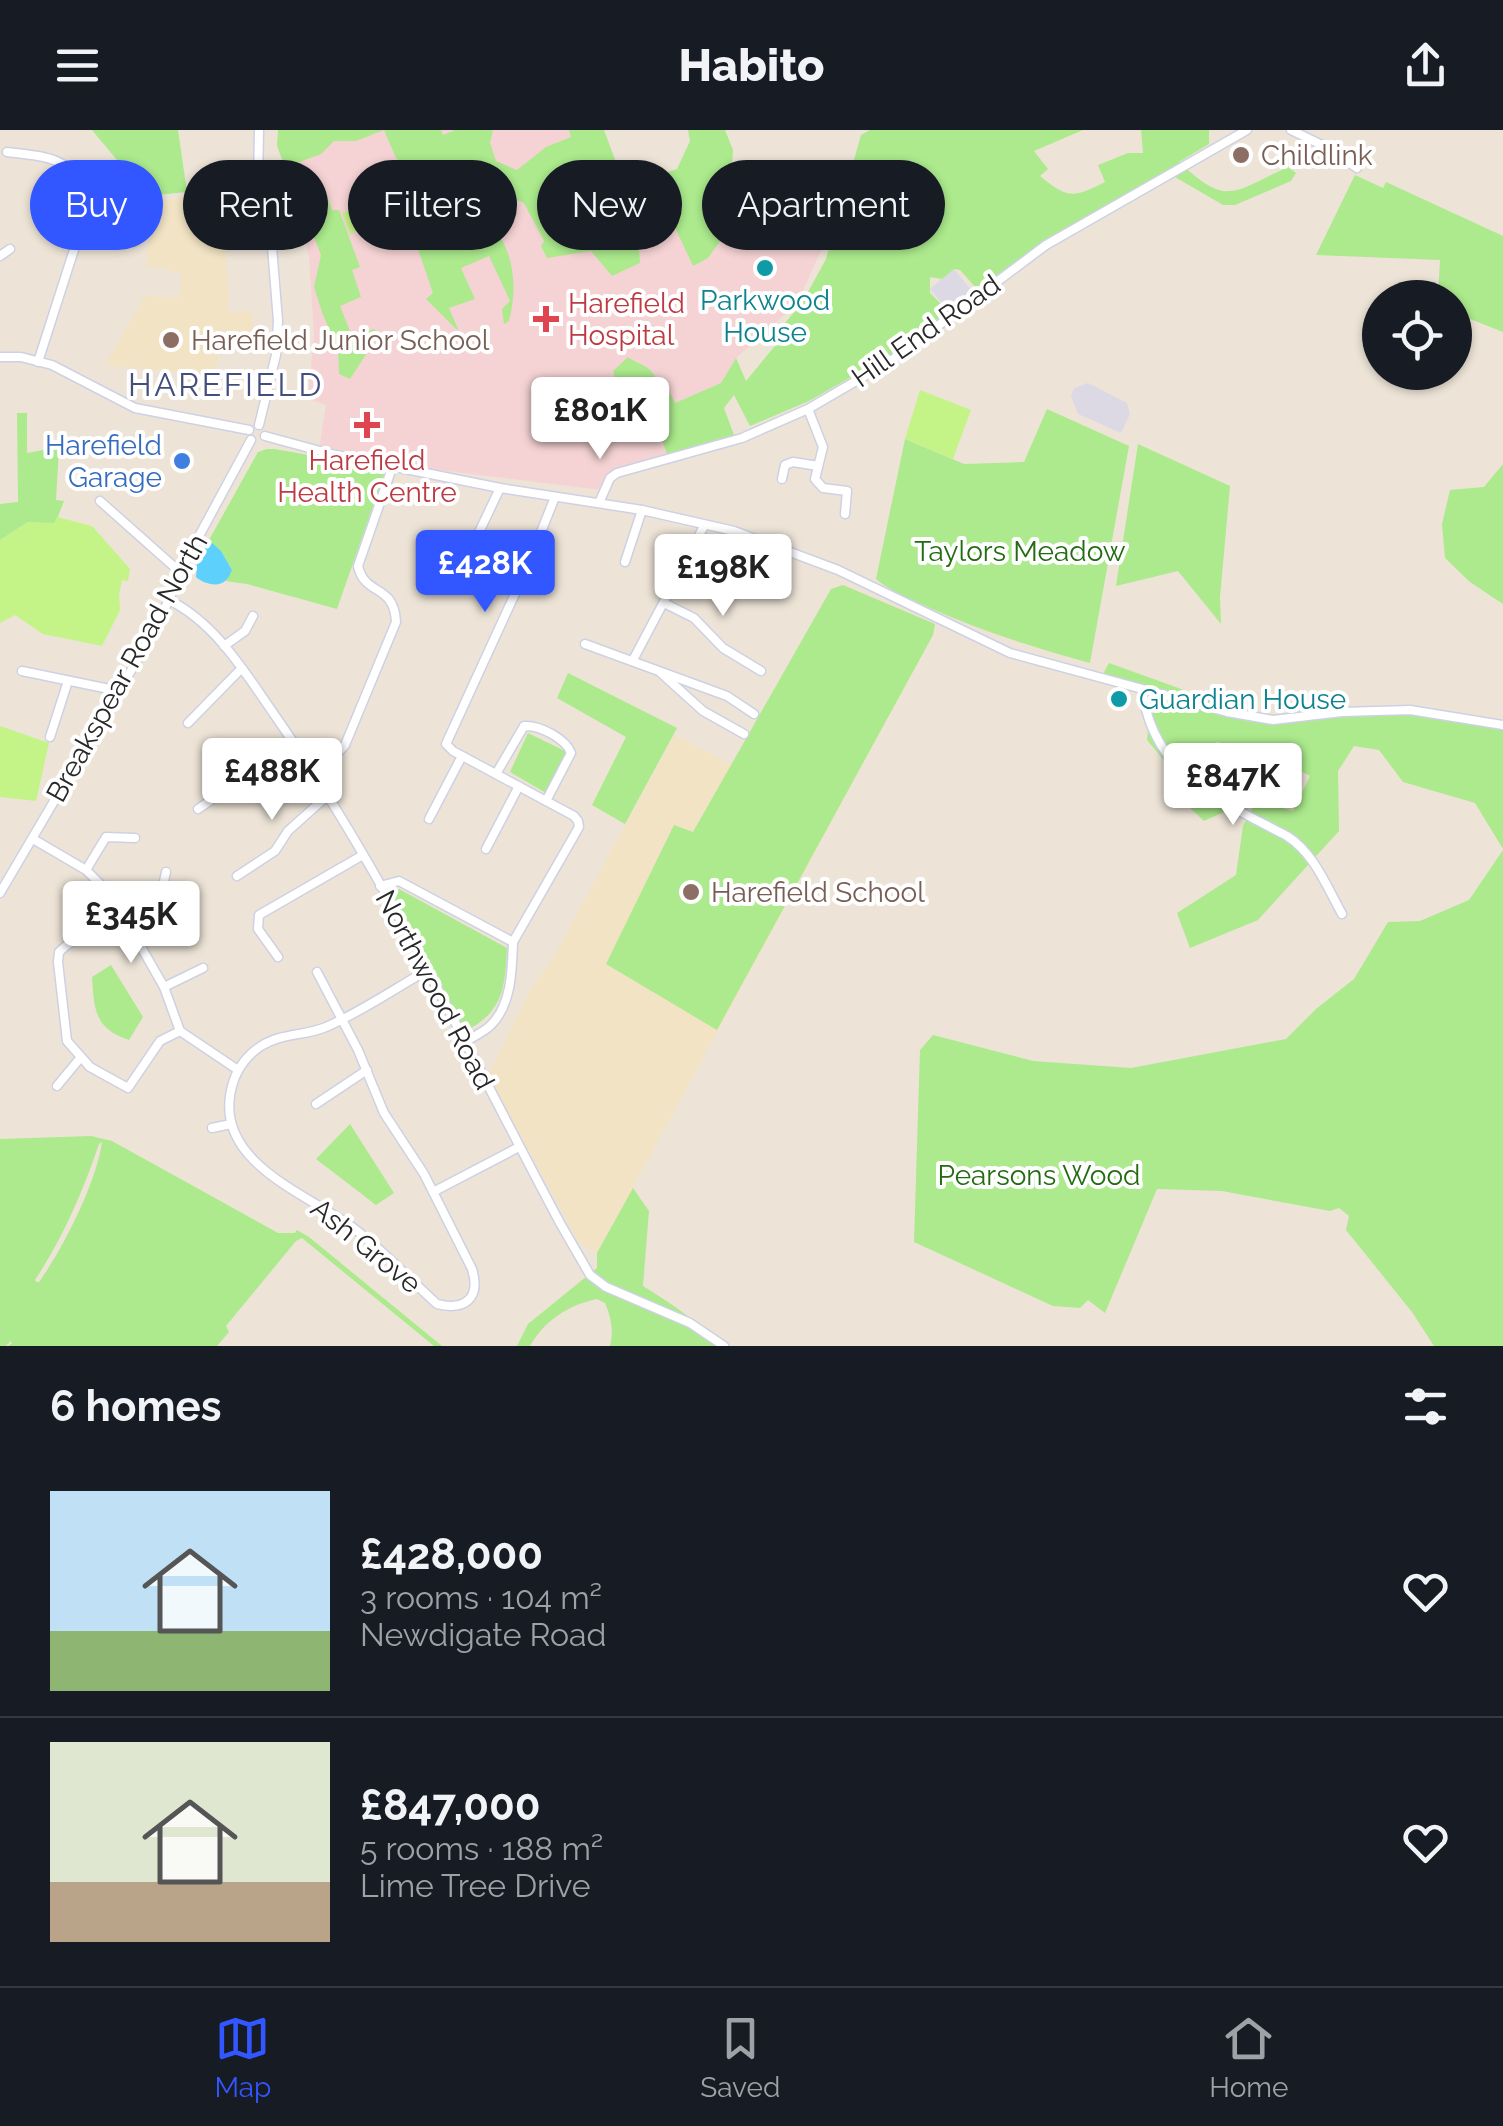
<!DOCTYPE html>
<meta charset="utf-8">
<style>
body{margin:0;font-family:Raleway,sans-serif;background:#20242c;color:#f1f3f6;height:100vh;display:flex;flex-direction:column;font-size:38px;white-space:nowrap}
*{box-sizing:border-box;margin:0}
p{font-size:32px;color:#9ea1a6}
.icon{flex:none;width:55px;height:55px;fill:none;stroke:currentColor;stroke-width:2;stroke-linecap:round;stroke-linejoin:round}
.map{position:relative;height:1216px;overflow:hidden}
.details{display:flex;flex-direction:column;background:#171b24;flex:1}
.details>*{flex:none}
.top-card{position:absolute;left:30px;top:30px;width:1000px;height:90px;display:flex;gap:20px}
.fabs{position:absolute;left:1362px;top:150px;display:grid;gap:20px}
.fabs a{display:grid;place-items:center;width:110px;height:110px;border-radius:50%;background:#171b24;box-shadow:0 2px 8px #0004;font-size:50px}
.price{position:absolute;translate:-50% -85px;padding:0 22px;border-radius:10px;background:#fff;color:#222;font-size:32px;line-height:65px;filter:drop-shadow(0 2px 5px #0008)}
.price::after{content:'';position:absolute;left:50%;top:60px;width:30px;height:22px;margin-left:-15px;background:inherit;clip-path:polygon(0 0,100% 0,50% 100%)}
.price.active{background:#3256ff;color:#fff}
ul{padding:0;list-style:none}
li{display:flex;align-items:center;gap:30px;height:250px;padding:0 50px}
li+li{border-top:2px solid #363941}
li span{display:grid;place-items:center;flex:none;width:280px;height:200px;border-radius:0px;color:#555}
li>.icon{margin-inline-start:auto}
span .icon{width:120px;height:120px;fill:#fffc;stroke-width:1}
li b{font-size:42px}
h2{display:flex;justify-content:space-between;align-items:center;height:120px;padding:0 50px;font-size:42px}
.chip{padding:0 35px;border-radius:45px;background:#171b24;box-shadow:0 2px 8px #0004;font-size:35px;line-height:90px}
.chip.active{background:#3256ff;color:#fff}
header{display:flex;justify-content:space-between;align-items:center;height:130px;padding:0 50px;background:#171b24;font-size:45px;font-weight:800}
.dock{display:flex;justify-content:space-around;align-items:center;height:140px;border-top:2px solid #363941;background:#171b24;font-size:28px;color:#9ea1a6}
.dock a{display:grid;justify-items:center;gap:5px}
.dock .active{color:#3256ff}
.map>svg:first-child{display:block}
.industrial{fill:#dcd9e4}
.education{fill:#f1e3c4}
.medical{fill:#f5d3d4}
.green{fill:#acea8d;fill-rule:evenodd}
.pitch{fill:#c4f387}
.water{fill:#5dd0fc}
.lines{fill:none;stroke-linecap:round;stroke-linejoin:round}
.minor-casing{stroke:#cdd1e3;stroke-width:11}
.minor{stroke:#fff;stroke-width:8}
.education-dot{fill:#8d6e63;stroke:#fff;stroke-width:4}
.culture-dot{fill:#0f9aa8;stroke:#fff;stroke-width:4}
.health-dot{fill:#e0444e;stroke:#fff;stroke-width:4}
.shop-dot{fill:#3f7fe0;stroke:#fff;stroke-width:4}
.labels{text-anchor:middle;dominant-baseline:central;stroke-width:8;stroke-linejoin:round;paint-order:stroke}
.education-label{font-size:28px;fill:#785e54;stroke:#fff;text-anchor:start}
.culture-label{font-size:28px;fill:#0d838f;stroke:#fff}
.health-label{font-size:28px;fill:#be3a42;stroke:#fff;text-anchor:start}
.street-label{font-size:28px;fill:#282828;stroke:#fff}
.shop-label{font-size:28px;fill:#366cbe;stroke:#fff;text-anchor:end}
.park-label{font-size:28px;fill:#236c11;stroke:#fff}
.quarter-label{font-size:32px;letter-spacing:2.5px;fill:#444d7d;stroke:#fff}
</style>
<header><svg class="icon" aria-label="menu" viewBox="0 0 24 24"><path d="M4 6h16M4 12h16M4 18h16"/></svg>Habito<svg class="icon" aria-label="share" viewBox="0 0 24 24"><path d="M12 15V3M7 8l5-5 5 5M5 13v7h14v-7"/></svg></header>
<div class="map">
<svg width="1503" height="1216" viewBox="0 0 1503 1216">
<rect width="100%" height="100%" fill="#ede4d7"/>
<g class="industrial">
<path d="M 954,139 L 972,161 L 948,181 L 930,159 Z"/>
<path d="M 1088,253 L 1127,273 L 1130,284 L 1121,303 L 1078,284 L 1071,266 L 1074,258 Z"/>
</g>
<g class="education">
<path d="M 197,67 L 199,89 L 222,80 L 229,165 L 227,181 L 252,182 L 252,204 L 224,201 L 216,237 L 206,245 L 105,235 L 145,166 L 180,168 L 181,142 L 168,141 L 167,137 L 146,137 L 149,103 L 146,77 L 149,71 Z"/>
<path d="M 843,455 L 935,494 L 933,505 L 597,1123 L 579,1113 L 488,946 L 530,860 L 552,830 L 674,605 L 732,635 L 831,459 Z"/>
</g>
<path class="medical" d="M 278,0 L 569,0 L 637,102 L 672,89 L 708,128 L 726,103 L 765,106 L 766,99 L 778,87 L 816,103 L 826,110 L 797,174 L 736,228 L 721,253 L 653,283 L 667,324 L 608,344 L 601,360 L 406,336 L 319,319 L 326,275 L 308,269 L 314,205 L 309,128 Z"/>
<g class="green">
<path d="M 92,0 L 178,0 L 187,62 L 137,67 L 127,42 Z"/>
<path d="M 278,0 L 441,0 L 443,5 L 455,0 L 493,0 L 490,13 L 496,31 L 517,40 L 546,17 L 571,7 L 569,0 L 604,0 L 625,56 L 677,39 L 690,11 L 688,0 L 725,0 L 733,20 L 732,35 L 743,55 L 831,92 L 827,111 L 816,103 L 778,87 L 766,99 L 765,106 L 726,103 L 708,128 L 693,136 L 671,89 L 638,103 L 640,133 L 612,146 L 591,121 L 547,128 L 541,116 L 544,111 L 524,73 L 507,66 L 484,86 C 513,114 519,153 509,191 L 504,194 L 502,179 L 510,171 L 489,126 L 461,138 L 475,169 L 449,178 L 458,199 L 457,200 L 426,169 L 433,163 L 407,87 L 384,95 L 375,71 L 415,54 L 417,47 L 396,28 L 384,0 L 356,11 L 334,11 L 321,24 L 297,33 L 288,45 L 277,16 Z"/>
<path d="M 870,0 L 1083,0 L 1034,21 L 1048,39 L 1040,46 C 1068,69 1073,68 1105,52 L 1098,35 L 1128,23 L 1143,23 L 1141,0 L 1209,0 L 1209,14 L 1179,32 C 1228,78 1233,62 1288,37 L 1296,43 L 1291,51 L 1235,75 L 1223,75 L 1175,47 L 1056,113 L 1036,117 L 977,159 L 960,140 L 954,139 L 942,149 L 930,147 L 930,163 L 948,181 L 890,225 L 809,271 L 750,296 L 734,265 L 724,278 L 734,305 L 667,324 L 654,288 L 629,298 L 620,278 L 621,274 L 613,260 L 616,251 L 613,241 L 628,227 C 634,232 643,234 649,239 C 657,247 659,257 670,263 L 675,273 L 721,253 L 736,228 L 746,251 L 779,211 L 784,194 L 802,173 L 826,129 L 861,5 Z"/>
<path d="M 1355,45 L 1383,58 L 1386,52 L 1503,106 L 1503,202 L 1455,183 L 1455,168 L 1438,167 L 1440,130 L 1316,125 Z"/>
<path d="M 325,60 L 332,80 L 339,80 L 360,137 L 352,140 L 361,167 L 340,176 L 352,206 L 374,199 L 380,203 L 350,249 L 339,244 L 338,219 L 323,185 L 314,157 L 321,125 L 301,74 L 306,67 Z"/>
<path d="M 1047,279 L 1129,316 L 1090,533 C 1036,518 984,502 932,479 C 913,470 893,463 876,449 L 905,309 L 964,334 L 1024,332 Z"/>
<path d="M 17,283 L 27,283 L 27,323 L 59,317 L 56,370 L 64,371 L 55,394 L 28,392 L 0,410 L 0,374 L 18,372 Z"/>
<path d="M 1138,314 L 1230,356 L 1220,467 L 1221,494 L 1178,441 L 1116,456 Z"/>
<path d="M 275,319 L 386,339 L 337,479 L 247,454 L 225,451 L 232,440 L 221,421 L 209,410 L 258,322 L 267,319 Z"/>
<path d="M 1503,334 L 1503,474 L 1470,452 L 1445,428 L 1442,394 L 1450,360 L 1484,357 Z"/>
<path d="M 843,455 L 935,494 L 933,505 L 717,900 L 606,834 L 674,695 L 693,702 L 831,459 Z"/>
<path d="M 1109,533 L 1273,592 L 1382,581 L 1503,598 L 1503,719 L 1475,673 L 1403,652 L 1379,620 L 1354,616 L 1338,641 L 1339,701 L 1258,790 L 1190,818 L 1177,783 L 1236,745 L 1243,696 L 1256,671 L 1293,681 L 1310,646 L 1259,619 L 1216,612 C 1205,632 1219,645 1224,664 C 1225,669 1224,676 1224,682 L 1204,691 L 1191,679 L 1181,651 L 1147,610 L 1151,567 L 1100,550 Z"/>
<path d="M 568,543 L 677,598 L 625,694 L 592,675 L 626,607 L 557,568 Z"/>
<path d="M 528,603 L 567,622 L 546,663 L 510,642 Z"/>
<path d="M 1503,720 L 1503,1216 L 1434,1216 L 1412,1182 L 1346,1100 L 1349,1086 L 1339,1078 L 1330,1081 L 1222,1061 L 1157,1059 L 1105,1183 L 1088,1170 L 1080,1178 L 1053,1176 L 914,1112 L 920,920 L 933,905 L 1033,931 L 1131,938 L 1286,909 L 1316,879 L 1354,849 L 1388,792 L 1420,791 L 1469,770 Z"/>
<path d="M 399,759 L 507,818 C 505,859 503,884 461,903 L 387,765 Z"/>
<path d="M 111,835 L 143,887 L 129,910 C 95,899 94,880 92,847 Z"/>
<path d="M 350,994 L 394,1063 L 376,1075 L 316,1029 Z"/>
<path d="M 91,1006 L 112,1011 L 278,1103 L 295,1103 L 297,1100 L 309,1107 L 442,1216 L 434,1216 L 302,1108 L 296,1111 L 226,1196 L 229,1202 L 217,1216 L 8,1216 L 12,1213 L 11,1211 L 6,1216 L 0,1216 L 0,1009 ZM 102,1012 C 97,1051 63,1119 39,1152 L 37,1152 L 35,1150 C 63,1108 83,1061 99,1014 Z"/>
<path d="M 633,1058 L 649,1081 L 643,1156 C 672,1174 698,1191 721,1216 L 610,1216 C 614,1201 611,1187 605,1173 L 597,1169 C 568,1175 544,1191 530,1216 L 517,1216 L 528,1194 L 597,1138 L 597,1123 Z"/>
</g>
<g class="pitch">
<path d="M 375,71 L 383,92 L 350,104 L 342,83 Z"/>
<path d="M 920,260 L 971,280 L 953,329 L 905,309 Z"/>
<path d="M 57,387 L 92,396 L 130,439 L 128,451 L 122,450 L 119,465 L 120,480 L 102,516 L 43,504 L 15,485 L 0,493 L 0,410 L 28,392 L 54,393 Z"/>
<path d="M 0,596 L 49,613 L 36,671 L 0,667 Z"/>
</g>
<path class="water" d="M 209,410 L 221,421 L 232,440 C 230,444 229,448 225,451 C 218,458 202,453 196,447 L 197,434 Z"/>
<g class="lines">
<defs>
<g id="minor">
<path d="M 1291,0 L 1328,18 L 1357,38"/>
<path d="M 7,22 C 53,28 70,25 89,73 L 38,232"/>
<path d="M 0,126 L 10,119"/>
<path d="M 0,227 L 21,227 L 52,235 L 135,278 L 249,300"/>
<path d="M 808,279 L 823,317 L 815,349 L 823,358 L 847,361 L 845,384"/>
<path d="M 259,295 L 276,225 L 278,191 L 272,117 L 258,51 L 259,0"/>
<path d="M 265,306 L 331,324 L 500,358 L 642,380 L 734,401 L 838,440 L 1010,523 L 1227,582 L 1273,590 L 1342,582 L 1410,580 L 1503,595"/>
<path d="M 782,349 L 785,335 L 793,332 L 818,336"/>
<path d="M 100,371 L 180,442"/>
<path d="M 599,373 L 610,348 L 617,343 L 742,308 L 808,279 L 892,230 L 1046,115 L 1247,0"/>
<path d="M 625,432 L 642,380"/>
<path d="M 462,438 L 500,358"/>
<path d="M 169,470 C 217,494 246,544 276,587 C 386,745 469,923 560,1093 L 590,1145 L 606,1157 L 690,1193 L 724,1216"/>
<path d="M 664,473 L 694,488 L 723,518 L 761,541"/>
<path d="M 585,514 L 727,566 L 754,584"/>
<path d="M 224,516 L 245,501 L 253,486"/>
<path d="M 633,530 L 704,396"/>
<path d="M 22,541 L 119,561"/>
<path d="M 661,543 L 703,581 L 744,604"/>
<path d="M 1142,559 C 1153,645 1219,670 1287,706 C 1314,723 1327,757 1342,784"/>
<path d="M 188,593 L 241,539"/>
<path d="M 50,607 L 68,551"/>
<path d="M 312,642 L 334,627 L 345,615 L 396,492 C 394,453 365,467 358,436 L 393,335"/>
<path d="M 496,644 L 524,596 C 540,595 566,609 571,623 L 546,671"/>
<path d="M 198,679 L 294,614"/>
<path d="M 429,689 L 462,626"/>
<path d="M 33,709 L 86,740 L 112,766 L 164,857 L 180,901 L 238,940"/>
<path d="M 486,719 L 519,656"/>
<path d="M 86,740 L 106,707 L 135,708"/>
<path d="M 237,746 L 275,721 L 288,701 L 327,666"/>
<path d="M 380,756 L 399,751 L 513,812 C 512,839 512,874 491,895 C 484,902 473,907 464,912"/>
<path d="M 0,763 L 139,527 L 169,470 L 179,443 L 251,310"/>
<path d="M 123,783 L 67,815 L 59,822 L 58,832 L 67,911 L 90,937 L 128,958 L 160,911 L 180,901"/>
<path d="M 128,791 L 161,765 L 166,742"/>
<path d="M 513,812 L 579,697 L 578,691 L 574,686 L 453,621 L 446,614 L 525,442 L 555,367"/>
<path d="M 278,827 L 258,799 L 259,785 L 363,725"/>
<path d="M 317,842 L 358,920 L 384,983 L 424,1044 L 472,1139 C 481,1168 465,1181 437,1174 C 409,1149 383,1120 352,1097 C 307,1064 220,1034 230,966 C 233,945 243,928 261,916 C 281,903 305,906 326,897 C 361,882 394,859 426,841"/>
<path d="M 164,857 L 203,838"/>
<path d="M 57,956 L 81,927"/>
<path d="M 316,974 L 367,940"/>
<path d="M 212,998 L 231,994"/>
<path d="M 433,1062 L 519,1017"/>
</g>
</defs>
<use href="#minor" class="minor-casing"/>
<use href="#minor" class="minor"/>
</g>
<g class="education-dot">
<circle cx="1241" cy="25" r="10"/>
<circle cx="171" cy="210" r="10"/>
<circle cx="691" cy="762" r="10"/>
</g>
<g class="culture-dot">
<circle cx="765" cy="138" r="10"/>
<circle cx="1119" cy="569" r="10"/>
</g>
<g class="health-dot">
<path d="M541 174h10v10h10v10h-10v10h-10v-10h-10v-10h10z"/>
<path d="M362 280h10v10h10v10h-10v10h-10v-10h-10v-10h10z"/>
</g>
<circle class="shop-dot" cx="182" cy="331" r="10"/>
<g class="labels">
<g class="education-label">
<text x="1261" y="25">Childlink</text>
<text x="191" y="210">Harefield Junior School</text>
<text x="711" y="762">Harefield School</text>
</g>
<g class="culture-label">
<text x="765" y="170">Parkwood<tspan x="765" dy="32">House</tspan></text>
<text x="1139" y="569" text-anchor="start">Guardian House</text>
</g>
<g class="health-label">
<text x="568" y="173">Harefield<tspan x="568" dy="32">Hospital</tspan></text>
<text x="367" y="330" text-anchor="middle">Harefield<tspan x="367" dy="32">Health Centre</tspan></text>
</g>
<g class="street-label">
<text transform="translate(926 201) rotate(-35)">Hill End Road</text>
<text transform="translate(127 538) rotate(-61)">Breakspear Road North</text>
<text transform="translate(435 860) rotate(62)">Northwood Road</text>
<text transform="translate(366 1116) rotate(39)">Ash Grove</text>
</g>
<g class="shop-label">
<text x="162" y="315">Harefield<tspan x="162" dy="32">Garage</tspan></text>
</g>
<g class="park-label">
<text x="1020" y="421">Taylors Meadow</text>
<text x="1039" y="1045">Pearsons Wood</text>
</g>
<g class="quarter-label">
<text x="226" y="254">HAREFIELD</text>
</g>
</g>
</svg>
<div class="fabs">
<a><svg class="icon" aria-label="locate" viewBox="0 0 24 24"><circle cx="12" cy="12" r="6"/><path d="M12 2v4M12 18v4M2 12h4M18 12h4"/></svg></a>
</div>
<b class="price" style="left:600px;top:332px">£801K</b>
<b class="price active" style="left:485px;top:485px">£428K</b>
<b class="price" style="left:723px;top:489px">£198K</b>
<b class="price" style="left:272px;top:693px">£488K</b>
<b class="price" style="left:1233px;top:698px">£847K</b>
<b class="price" style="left:131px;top:836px">£345K</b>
<div class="top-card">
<a class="chip active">Buy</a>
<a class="chip">Rent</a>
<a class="chip">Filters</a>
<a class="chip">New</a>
<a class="chip">Apartment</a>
</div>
</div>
<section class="details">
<h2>6 homes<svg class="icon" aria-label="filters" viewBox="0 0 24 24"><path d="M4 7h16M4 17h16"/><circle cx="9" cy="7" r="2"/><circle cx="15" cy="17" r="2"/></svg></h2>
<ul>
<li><span style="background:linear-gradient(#bfe0f5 70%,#8fb573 0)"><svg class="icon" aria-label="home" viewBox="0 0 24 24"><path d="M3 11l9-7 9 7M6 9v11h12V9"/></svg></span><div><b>£428,000</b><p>3 rooms · 104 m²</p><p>Newdigate Road</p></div><svg class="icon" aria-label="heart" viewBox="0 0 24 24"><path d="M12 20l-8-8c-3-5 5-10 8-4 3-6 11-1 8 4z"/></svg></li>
<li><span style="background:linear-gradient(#dfe7d0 70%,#b9a48a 0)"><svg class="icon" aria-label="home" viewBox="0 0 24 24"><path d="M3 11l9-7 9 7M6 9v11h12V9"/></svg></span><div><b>£847,000</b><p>5 rooms · 188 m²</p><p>Lime Tree Drive</p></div><svg class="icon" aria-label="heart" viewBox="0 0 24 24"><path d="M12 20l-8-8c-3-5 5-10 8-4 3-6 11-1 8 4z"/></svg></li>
</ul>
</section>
<nav class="dock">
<a class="active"><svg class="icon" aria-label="map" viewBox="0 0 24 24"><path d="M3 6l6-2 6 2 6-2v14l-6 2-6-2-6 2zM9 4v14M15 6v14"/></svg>Map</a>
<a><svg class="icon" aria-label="saved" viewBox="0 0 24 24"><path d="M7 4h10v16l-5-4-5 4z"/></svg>Saved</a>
<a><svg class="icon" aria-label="home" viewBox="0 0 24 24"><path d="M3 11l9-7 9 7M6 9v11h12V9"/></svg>Home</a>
</nav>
